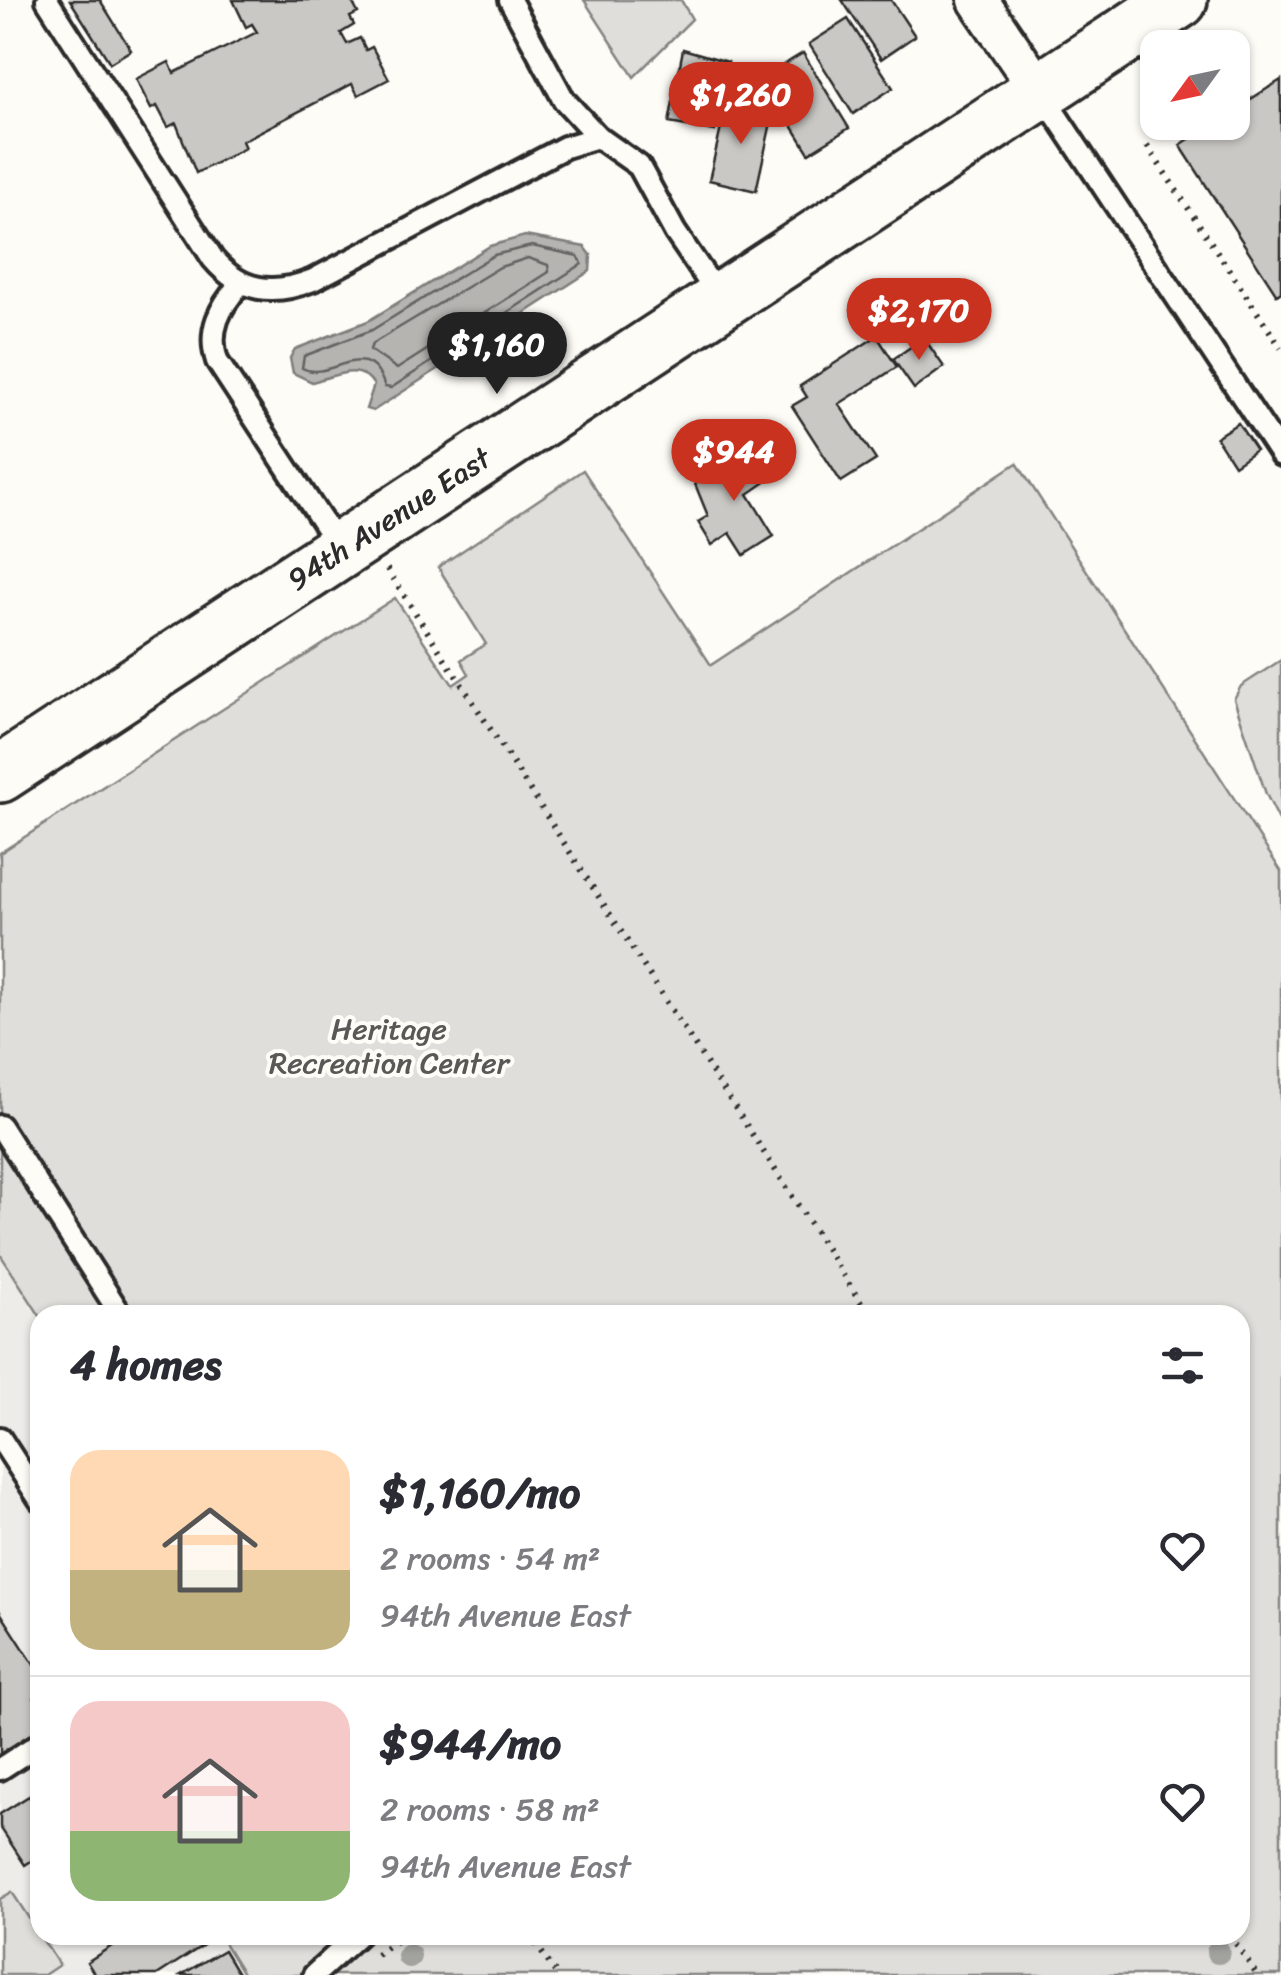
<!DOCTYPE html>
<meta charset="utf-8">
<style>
body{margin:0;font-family:Sriracha,sans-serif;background:#f7f7f7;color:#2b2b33;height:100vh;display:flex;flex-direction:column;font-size:38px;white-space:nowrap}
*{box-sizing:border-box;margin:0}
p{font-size:32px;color:#7c7c81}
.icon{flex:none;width:55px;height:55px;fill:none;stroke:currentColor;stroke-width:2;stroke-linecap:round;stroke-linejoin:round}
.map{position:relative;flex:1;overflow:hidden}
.drawer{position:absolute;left:30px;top:1305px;width:1220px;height:640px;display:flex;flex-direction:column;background:#fff;border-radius:30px;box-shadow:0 2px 8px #0004}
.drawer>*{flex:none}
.needle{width:65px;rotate:237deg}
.buttons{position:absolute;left:1140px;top:30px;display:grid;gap:20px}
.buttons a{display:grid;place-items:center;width:110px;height:110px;border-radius:20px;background:#fff;box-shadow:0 2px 8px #0004;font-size:50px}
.price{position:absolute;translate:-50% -85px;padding:0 22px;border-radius:35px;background:#c8321e;color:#fff;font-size:32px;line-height:65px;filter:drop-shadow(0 2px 5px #0008)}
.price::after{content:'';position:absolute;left:50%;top:60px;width:30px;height:22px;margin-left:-15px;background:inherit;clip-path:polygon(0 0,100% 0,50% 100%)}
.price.active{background:#222;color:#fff}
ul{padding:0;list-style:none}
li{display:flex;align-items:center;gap:30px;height:250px;padding:0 40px}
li+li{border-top:2px solid #e1e1e2}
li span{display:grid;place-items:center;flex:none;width:280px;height:200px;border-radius:30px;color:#555}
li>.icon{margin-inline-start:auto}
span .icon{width:120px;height:120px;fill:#fffc;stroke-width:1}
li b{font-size:42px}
h2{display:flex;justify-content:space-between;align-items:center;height:120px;padding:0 40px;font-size:42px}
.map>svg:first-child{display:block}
.built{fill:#edece8}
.green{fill:#dfdeda;stroke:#858482;stroke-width:2.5}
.water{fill:#b5b4b1;stroke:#7e7d7b;stroke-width:2.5}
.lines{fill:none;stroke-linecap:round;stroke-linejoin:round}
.shore{stroke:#626261;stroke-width:2.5}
.building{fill:#c9c8c4;stroke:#2b2b2b;stroke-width:2.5}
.lane-casing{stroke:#2b2b2b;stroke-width:28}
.street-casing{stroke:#2b2b2b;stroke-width:45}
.secondary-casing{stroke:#2b2b2b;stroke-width:62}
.path{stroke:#2b2b2b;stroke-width:6;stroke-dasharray:2.5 8;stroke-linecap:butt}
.lane{stroke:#fdfcf7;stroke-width:20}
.street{stroke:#fdfcf7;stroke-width:38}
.secondary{stroke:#fdfcf7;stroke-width:55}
.tree{fill:#a2a29f}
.labels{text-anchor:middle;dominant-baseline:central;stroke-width:8;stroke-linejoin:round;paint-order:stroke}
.street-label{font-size:30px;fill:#2b2b2b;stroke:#fdfcf7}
.park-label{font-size:30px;fill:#585857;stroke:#fdfcf7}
</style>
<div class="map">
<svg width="1281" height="1975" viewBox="0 0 1281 1975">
<rect width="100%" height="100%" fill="#fdfcf7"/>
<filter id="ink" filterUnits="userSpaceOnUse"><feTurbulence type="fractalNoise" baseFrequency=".01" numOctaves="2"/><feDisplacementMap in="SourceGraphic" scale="20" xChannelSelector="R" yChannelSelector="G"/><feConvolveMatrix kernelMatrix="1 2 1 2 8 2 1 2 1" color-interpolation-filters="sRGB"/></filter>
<g filter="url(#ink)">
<path class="built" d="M 0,1254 L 40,1316 L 40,1935 L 233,1935 L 223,1942 L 244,1975 L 0,1975 Z"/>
<g class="green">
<path d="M 584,0 L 681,0 L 692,19 L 634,77 Z"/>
<path d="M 1017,463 L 1281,871 L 1281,1975 L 244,1975 L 223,1941 L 233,1935 L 1240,1935 L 1240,1315 L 40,1316 L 0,1254 L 0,853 L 395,598 L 453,685 L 469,674 L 461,660 L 486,644 L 438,567 L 583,470 L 711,665 Z"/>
<path d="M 1281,660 L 1281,824 L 1266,794 L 1234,699 L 1241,686 Z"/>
<path d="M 12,1892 L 59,1965 L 44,1975 L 0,1975 L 0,1899 Z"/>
</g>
<path class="water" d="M 525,236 L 585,247 L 591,255 L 590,271 L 373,411 L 366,409 L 374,385 C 360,361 333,377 312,382 L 293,373 L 290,358 L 295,349 L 368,321 L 490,246 Z"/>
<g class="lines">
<g class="shore">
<path d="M 532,246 L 578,256 L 582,264 L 391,388 L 385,387 C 367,333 330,383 302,368 L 304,356 L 372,330 L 494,255 Z"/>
<path d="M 528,258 L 548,265 L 549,272 L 397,369 L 370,350 L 372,344 L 500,267 Z"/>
</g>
</g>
<g class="building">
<path d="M 70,0 L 100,0 L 131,50 L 110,63 Z"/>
<path d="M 233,0 L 351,0 L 358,13 L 350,17 L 354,25 L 341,33 L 347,44 L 360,38 L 366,50 L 372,47 L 389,79 L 358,95 L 352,84 L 242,141 L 245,148 L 196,173 L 176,123 L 168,127 L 157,106 L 151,109 L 136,79 L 169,62 L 174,73 L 257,32 L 252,24 L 246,27 Z"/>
<path d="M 842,0 L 891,0 L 915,36 L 881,59 Z"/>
<path d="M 848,19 L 893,88 L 853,114 L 809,44 Z"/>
<path d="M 683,49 L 728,62 L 715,131 L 669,123 Z"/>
<path d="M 803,53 L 849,128 L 809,153 L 767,85 L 780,78 L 775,70 Z"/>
<path d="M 1281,80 L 1281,292 L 1277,295 L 1180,145 L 1215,122 L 1232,122 L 1232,111 Z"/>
<path d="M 727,102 L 766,111 L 765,116 L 772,118 L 756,191 L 709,180 Z"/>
<path d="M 877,336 L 897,367 L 839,404 L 876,460 L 841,482 L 792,406 L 807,397 L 800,386 Z"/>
<path d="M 924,338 L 944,367 L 914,389 L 893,359 Z"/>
<path d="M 1238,423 L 1256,450 L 1234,465 L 1216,437 Z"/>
<path d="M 748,450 L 767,481 L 748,494 L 774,536 L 744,555 L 730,533 L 712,545 L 698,522 L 708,516 L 695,484 Z"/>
<path d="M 0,1612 L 40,1674 L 40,1695 L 34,1698 L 40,1707 L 40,1730 L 0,1756 Z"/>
<path d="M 29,1796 L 40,1812 L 40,1855 L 25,1865 L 0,1827 L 0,1814 Z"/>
<path d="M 129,1935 L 200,1935 L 205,1944 L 157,1975 L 95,1975 L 87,1962 Z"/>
<path d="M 224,1950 L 239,1975 L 181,1975 Z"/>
</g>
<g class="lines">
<defs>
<g id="lane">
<path d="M 47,0 L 213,259 C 241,292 273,296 313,280 L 565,147 L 598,137"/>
<path d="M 510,0 L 564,100 L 598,137 L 639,166 L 675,232 L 720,298"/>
<path d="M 1042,94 L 1281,455"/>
<path d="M 240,284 C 220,307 207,330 217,361 L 339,547"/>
<path d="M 0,1126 L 121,1315"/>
<path d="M 0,1438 L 40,1500"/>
<path d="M 0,1769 L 40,1743"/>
<path d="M 314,1975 L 358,1935"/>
</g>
<path id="street" d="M 978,0 L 1040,91"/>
<path id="secondary" d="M 0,774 L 1179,0"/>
</defs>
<use href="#lane" class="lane-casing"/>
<use href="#street" class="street-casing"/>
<use href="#secondary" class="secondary-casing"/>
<g class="path">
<path d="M 1147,146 L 1281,348"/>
<path d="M 387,569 L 869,1315"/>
<path d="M 530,1935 L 557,1975"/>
<path d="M 1230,1935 L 1257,1975"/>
<path d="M 377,1955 L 404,1935"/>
</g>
<use href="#lane" class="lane"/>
<use href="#street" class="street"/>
<use href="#secondary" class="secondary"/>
</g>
<g class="tree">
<circle cx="1218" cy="1952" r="12"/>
<circle cx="409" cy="1956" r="12"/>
</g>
</g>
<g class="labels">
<g class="street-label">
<text transform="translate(389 519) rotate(-33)">94th Avenue East</text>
</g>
<g class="park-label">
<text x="389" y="1029">Heritage<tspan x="389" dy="34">Recreation Center</tspan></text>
</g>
</g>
</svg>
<div class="buttons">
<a><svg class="needle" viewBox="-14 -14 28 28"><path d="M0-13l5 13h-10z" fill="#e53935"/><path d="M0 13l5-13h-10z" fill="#7c7c81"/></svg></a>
</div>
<b class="price" style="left:741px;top:147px">$1,260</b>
<b class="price" style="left:919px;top:363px">$2,170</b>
<b class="price active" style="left:497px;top:397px">$1,160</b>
<b class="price" style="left:734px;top:504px">$944</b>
<section class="drawer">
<h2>4 homes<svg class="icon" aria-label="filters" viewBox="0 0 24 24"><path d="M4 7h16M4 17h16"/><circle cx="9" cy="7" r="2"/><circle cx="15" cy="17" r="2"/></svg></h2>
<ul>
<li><span style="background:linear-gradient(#ffd9b3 60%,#c2b280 0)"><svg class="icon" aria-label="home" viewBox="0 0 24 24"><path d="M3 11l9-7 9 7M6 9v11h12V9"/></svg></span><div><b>$1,160/mo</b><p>2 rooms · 54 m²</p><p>94th Avenue East</p></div><svg class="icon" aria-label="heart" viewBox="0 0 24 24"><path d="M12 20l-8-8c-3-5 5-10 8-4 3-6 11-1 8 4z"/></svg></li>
<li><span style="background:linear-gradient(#f6c9c9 65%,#8fb573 0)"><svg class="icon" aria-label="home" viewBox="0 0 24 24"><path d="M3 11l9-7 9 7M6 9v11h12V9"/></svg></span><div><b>$944/mo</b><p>2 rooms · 58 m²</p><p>94th Avenue East</p></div><svg class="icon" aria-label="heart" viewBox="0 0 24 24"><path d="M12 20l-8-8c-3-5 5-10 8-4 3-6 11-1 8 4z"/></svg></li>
</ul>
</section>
</div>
